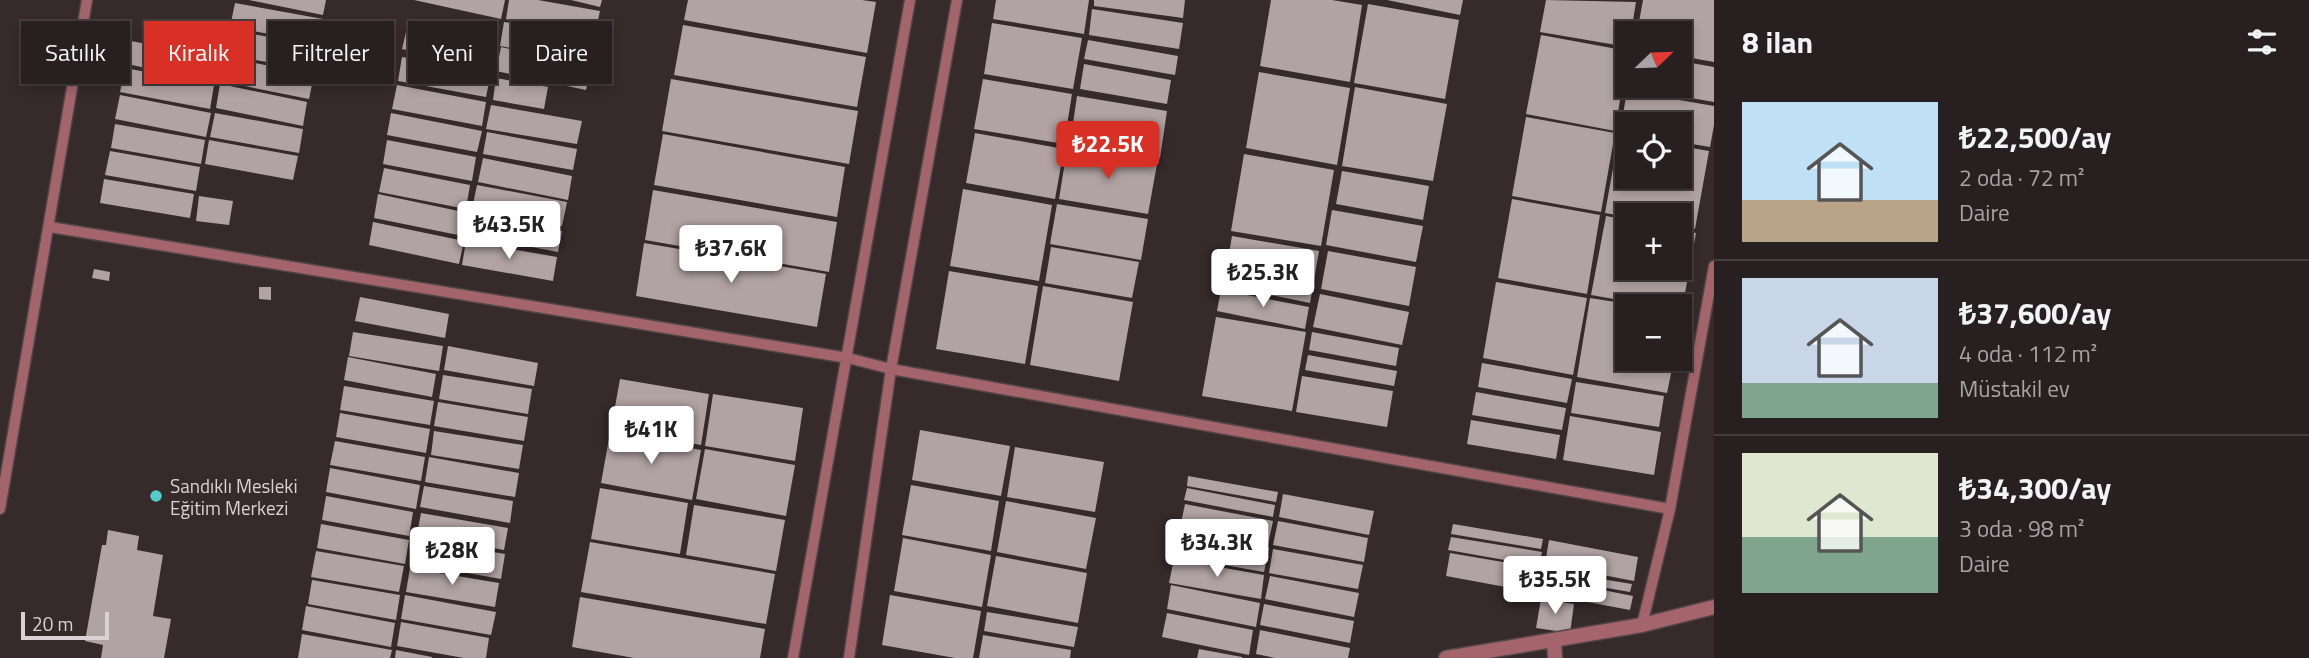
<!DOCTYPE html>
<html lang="tr">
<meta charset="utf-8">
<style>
body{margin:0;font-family:"Titillium Web",sans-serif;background:#342d2d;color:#f1f3f6;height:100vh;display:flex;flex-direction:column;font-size:26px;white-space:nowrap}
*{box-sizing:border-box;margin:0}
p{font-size:23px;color:#a5a3a5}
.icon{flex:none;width:38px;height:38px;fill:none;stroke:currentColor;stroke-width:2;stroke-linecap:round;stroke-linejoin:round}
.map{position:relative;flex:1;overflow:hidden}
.details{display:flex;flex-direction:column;background:#282020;width:595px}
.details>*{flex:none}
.guide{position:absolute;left:21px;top:21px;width:665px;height:63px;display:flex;gap:14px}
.needle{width:46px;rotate:67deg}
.controls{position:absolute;left:1615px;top:21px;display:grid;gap:14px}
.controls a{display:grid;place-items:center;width:77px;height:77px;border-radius:0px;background:#282020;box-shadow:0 4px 10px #0003,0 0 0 2px #443e3e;font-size:35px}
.scale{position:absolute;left:21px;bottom:18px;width:88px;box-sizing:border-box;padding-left:7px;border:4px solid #dad2d2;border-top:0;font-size:19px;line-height:24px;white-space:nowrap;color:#dad2d2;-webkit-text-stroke:5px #362a2b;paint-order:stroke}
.price{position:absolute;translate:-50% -60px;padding:0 16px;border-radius:7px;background:#fff;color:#222;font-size:23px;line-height:46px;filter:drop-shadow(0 2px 4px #0008)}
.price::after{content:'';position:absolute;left:50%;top:42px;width:21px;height:16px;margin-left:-10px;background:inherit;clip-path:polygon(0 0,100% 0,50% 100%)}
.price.current{background:#d93025;color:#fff}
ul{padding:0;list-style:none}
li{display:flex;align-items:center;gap:21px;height:175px;padding:0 28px}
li+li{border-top:2px solid #443e3e}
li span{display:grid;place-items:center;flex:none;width:196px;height:140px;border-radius:0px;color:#555}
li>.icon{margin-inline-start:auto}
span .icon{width:84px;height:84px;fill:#fffc;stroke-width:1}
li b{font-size:30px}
h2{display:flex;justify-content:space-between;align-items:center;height:84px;padding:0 28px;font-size:30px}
.chip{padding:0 24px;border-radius:0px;background:#282020;box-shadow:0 4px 10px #0003,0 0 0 2px #443e3e;font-size:24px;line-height:63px}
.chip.current{background:#d93025;color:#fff}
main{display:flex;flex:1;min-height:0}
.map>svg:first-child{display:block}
.building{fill:#b1a2a3}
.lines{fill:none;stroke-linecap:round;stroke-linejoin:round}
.service-casing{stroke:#504546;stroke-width:13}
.minor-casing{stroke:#504546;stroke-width:17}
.tertiary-casing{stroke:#504546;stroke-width:17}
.service{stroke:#a4646c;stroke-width:10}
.minor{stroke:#a4646c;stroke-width:14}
.tertiary{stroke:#a4646c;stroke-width:14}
.poi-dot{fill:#53cdc9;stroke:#362a2b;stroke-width:2.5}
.labels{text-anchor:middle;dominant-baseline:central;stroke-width:7;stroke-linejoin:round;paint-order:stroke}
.poi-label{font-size:19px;fill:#dad2d2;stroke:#362a2b;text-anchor:start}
</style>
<main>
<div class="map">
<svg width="1714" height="658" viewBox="0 0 1714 658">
<rect width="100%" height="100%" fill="#362a2b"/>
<g class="building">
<path d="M 249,0 L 326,0 L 323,15 Z"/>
<path d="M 414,0 L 505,0 L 501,19 Z"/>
<path d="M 509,0 L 538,0 L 600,11 L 595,35 L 506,19 Z"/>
<path d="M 571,0 L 602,0 L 600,7 Z"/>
<path d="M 688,0 L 862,0 L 876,2 L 867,53 L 684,20 Z"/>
<path d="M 996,0 L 1089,0 L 1084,34 L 993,19 Z"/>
<path d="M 1094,0 L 1185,0 L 1183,18 L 1094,6 Z"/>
<path d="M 1271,0 L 1332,0 L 1362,5 L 1350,82 L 1260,66 Z"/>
<path d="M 1387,0 L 1463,0 L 1460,15 Z"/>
<path d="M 1546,0 L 1636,2 L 1631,33 L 1628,33 L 1628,47 L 1540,32 Z"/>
<path d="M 1643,0 L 1714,0 L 1714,62 L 1680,56 L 1680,33 L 1637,33 Z"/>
<path d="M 235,3 L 323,19 L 319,43 L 230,27 Z"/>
<path d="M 1368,4 L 1459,20 L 1445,99 L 1354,83 Z"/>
<path d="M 1092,9 L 1183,23 L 1179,49 L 1089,35 Z"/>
<path d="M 173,20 L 224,30 L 220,54 L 169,44 Z"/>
<path d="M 504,22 L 595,39 L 591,63 L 500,46 Z"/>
<path d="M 992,23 L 1082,38 L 1073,89 L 984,74 Z"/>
<path d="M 683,25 L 866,57 L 857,107 L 674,75 Z"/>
<path d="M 407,28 L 494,46 L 489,67 L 402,49 Z"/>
<path d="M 230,30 L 319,46 L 314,70 L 226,55 Z"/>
<path d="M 1541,35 L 1628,51 L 1615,131 L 1526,114 Z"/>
<path d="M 1088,40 L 1178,56 L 1175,75 L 1084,59 Z"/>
<path d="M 131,41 L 218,58 L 213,82 L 127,64 Z"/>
<path d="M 501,47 L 591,66 L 586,90 L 496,71 Z"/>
<path d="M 225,57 L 314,75 L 309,99 L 220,81 Z"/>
<path d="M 402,57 L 491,73 L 486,97 L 398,81 Z"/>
<path d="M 1680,61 L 1714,67 L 1714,102 L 1627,87 L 1680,86 Z"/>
<path d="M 1084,64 L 1171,80 L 1167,104 L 1080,89 Z"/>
<path d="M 125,68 L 214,85 L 210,109 L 120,92 Z"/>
<path d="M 1259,72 L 1350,88 L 1337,165 L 1246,148 Z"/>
<path d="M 496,78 L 548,87 L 544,109 L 493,100 Z"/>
<path d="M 671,79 L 858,111 L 849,164 L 662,131 Z"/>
<path d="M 983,79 L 1072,94 L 1064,144 L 974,129 Z"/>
<path d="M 220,84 L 307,102 L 303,126 L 216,108 Z"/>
<path d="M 397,85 L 486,102 L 482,126 L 392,109 Z"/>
<path d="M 1355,87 L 1447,104 L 1433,181 L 1342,166 Z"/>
<path d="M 1627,91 L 1714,106 L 1714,125 L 1710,147 L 1680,142 L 1680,124 L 1628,124 L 1628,133 L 1620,132 Z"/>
<path d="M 120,95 L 211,113 L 206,137 L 115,119 Z"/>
<path d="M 1077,96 L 1167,111 L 1160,158 L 1070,144 Z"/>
<path d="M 491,105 L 582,121 L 577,144 L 486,129 Z"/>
<path d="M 215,113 L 303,129 L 299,153 L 210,137 Z"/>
<path d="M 391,113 L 482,131 L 477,152 L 387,135 Z"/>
<path d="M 1526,117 L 1615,133 L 1601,212 L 1512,196 Z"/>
<path d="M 115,124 L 205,140 L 201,164 L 111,148 Z"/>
<path d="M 487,132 L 577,149 L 573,170 L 483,154 Z"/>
<path d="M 975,133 L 1064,149 L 1055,199 L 966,183 Z"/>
<path d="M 663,134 L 845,167 L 837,217 L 654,185 Z"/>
<path d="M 1619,135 L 1628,136 L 1628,177 L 1680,177 L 1680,146 L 1709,151 L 1695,229 L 1680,226 L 1680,215 L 1628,217 L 1605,213 Z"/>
<path d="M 209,140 L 298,156 L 293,180 L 205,164 Z"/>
<path d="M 387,140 L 476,157 L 472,181 L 383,164 Z"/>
<path d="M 1067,149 L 1157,164 L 1148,214 L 1059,199 Z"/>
<path d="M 110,151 L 200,167 L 196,191 L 105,175 Z"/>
<path d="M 1244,154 L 1334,170 L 1321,246 L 1231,231 Z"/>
<path d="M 483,158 L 572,176 L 568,200 L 478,182 Z"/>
<path d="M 384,168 L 470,185 L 466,209 L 379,192 Z"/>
<path d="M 1342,171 L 1429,186 L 1423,220 L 1336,204 Z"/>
<path d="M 104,179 L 194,194 L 190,218 L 100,203 Z"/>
<path d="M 477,185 L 567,202 L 562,226 L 472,209 Z"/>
<path d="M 963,189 L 1052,205 L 1039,281 L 950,266 Z"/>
<path d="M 653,190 L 837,222 L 829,272 L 645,240 Z"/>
<path d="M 378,194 L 468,213 L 463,236 L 374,218 Z"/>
<path d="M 199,196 L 233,201 L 229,225 L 196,221 Z"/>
<path d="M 1512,199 L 1600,215 L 1587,294 L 1498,278 Z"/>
<path d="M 1057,204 L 1148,219 L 1141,260 L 1050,244 Z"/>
<path d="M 1332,210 L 1423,226 L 1416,262 L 1326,245 Z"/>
<path d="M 473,213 L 562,231 L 558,252 L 469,235 Z"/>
<path d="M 1606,216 L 1628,220 L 1628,268 L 1680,268 L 1680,230 L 1696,233 L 1681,315 L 1680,306 L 1654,306 L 1591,295 Z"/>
<path d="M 373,222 L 464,241 L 459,264 L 369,245 Z"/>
<path d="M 1232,236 L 1319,251 L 1314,280 L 1227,265 Z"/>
<path d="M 466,241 L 557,257 L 553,281 L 462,265 Z"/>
<path d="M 644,243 L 826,274 L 817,327 L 636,296 Z"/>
<path d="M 1051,247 L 1139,262 L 1132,298 L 1045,283 Z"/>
<path d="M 1328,251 L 1416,267 L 1409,306 L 1321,289 Z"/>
<path d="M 1225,268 L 1313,286 L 1310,303 L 1222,285 Z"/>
<path d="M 94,269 L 110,272 L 109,281 L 92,278 Z"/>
<path d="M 949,271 L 1038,286 L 1025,364 L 936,349 Z"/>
<path d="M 1496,282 L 1587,298 L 1573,375 L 1483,358 Z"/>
<path d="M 1043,286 L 1133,302 L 1119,381 L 1030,365 Z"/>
<path d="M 259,287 L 271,287 L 271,300 L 259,299 Z"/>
<path d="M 1221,290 L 1309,307 L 1305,329 L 1217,311 Z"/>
<path d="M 1320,294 L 1409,312 L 1402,345 L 1313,327 Z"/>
<path d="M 360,297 L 449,314 L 445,338 L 355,321 Z"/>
<path d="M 1590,298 L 1628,304 L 1628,359 L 1674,359 L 1667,393 L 1577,377 Z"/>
<path d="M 1216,317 L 1306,332 L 1292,411 L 1202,396 Z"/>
<path d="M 353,332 L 443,346 L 439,371 L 349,356 Z"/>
<path d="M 1312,332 L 1399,348 L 1396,366 L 1309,350 Z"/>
<path d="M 448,346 L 538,363 L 534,386 L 444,370 Z"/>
<path d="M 1308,355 L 1397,371 L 1394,386 L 1305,370 Z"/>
<path d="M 348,357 L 436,374 L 432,397 L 344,380 Z"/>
<path d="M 1482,363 L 1572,379 L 1567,403 L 1478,387 Z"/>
<path d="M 443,375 L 532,389 L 528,414 L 439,399 Z"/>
<path d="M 1302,376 L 1393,391 L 1387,427 L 1296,412 Z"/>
<path d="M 620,379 L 709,394 L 701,445 L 611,429 Z"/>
<path d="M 1576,382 L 1664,396 L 1659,427 L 1571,413 Z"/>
<path d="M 344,386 L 434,401 L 430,425 L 340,410 Z"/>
<path d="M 1476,392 L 1566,408 L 1562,430 L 1472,415 Z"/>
<path d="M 713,394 L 803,408 L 795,461 L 705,446 Z"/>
<path d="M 438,402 L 528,417 L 524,441 L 434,426 Z"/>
<path d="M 340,413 L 430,429 L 426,453 L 336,437 Z"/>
<path d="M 1570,416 L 1661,432 L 1654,475 L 1563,460 Z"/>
<path d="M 1471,420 L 1560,435 L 1556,459 L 1467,444 Z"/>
<path d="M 920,430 L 1010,446 L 1001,496 L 912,480 Z"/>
<path d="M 434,431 L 523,445 L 519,469 L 431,455 Z"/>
<path d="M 610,433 L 701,450 L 692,500 L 601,483 Z"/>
<path d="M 335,441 L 425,457 L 421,481 L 330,465 Z"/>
<path d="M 1015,447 L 1104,462 L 1095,512 L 1007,497 Z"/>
<path d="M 705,449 L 795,465 L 786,516 L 696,499 Z"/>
<path d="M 429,457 L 519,473 L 515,497 L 425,482 Z"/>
<path d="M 330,468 L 420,485 L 416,509 L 326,492 Z"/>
<path d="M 1188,476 L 1278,492 L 1276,502 L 1187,486 Z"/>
<path d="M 911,485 L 999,501 L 991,551 L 902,535 Z"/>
<path d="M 424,486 L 513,501 L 510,523 L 420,507 Z"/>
<path d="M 600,488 L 688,503 L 680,554 L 591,539 Z"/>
<path d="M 1187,488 L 1275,505 L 1273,517 L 1184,500 Z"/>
<path d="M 1283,494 L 1374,511 L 1369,535 L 1279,517 Z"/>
<path d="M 326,496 L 413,512 L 409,536 L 322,520 Z"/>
<path d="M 1006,501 L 1096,518 L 1086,569 L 997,552 Z"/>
<path d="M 1185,504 L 1273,521 L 1268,545 L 1180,528 Z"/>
<path d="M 694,505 L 785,520 L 776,571 L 686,555 Z"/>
<path d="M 421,513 L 508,528 L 504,550 L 417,534 Z"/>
<path d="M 1278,521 L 1368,538 L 1364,562 L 1273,545 Z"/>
<path d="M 321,524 L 409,540 L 405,564 L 317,548 Z"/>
<path d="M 1453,524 L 1543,539 L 1541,549 L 1451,534 Z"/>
<path d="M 108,530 L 139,536 L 137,550 L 163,555 L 153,616 L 171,619 L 164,658 L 101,658 L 103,645 L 85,641 L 102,545 L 106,545 Z"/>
<path d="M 1178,532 L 1269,548 L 1264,572 L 1174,556 Z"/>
<path d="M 1451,537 L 1542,552 L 1539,566 L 1448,550 Z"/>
<path d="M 903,538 L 991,555 L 982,607 L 894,591 Z"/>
<path d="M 415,539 L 505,554 L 501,579 L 411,563 Z"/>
<path d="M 1549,540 L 1638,557 L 1634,581 L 1545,564 Z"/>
<path d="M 590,542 L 775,574 L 766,624 L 581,592 Z"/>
<path d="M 1273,549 L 1363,565 L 1358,589 L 1269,573 Z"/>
<path d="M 316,551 L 404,566 L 399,592 L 311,577 Z"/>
<path d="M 1450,553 L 1537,568 L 1533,592 L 1446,576 Z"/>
<path d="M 996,556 L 1087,573 L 1078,623 L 987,606 Z"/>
<path d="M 1174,559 L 1264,575 L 1261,599 L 1169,583 Z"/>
<path d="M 410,568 L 499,583 L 495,607 L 406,592 Z"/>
<path d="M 1546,570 L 1632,584 L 1630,592 L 1544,577 Z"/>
<path d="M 1270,576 L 1359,593 L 1354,617 L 1265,599 Z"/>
<path d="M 1542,578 L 1633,596 L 1630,610 L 1539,593 Z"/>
<path d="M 312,580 L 400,595 L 396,620 L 308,604 Z"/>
<path d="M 1171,585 L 1260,603 L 1256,627 L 1167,609 Z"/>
<path d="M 405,595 L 496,612 L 491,635 L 401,619 Z"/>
<path d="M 890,595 L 981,611 L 973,658 L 955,658 L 882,645 Z"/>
<path d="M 580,597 L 765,629 L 760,658 L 634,658 L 572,647 Z"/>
<path d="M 1541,599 L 1574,604 L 1570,633 L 1536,628 Z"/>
<path d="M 1264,604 L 1354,621 L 1350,643 L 1260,625 Z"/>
<path d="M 306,606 L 395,623 L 391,647 L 302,630 Z"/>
<path d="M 987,612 L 1078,627 L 1074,647 L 984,631 Z"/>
<path d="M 1167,613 L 1253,630 L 1249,655 L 1162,637 Z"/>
<path d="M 401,622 L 489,638 L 486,658 L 464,658 L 397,646 Z"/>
<path d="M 1260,630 L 1350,648 L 1348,658 L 1275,658 L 1256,654 Z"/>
<path d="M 302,634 L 392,650 L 390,658 L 298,658 Z"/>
<path d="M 983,635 L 1071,650 L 1070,658 L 979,658 Z"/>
<path d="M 1199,649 L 1242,657 L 1242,658 L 1197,658 Z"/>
<path d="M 396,650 L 432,657 L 432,658 L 395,658 Z"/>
</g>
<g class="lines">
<defs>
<g id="service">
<path d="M 50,227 L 848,358 L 891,369 L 1670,509"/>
<path d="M 0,509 L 87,0"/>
<path d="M 1642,625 L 1670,509 L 1714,266"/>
<path d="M 793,658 L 910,0"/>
<path d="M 849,658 L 891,369 L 957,0"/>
</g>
<path id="minor" d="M 1554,640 L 1555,658"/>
<path id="tertiary" d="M 1446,658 L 1642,625 L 1714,607"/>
</defs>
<use href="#service" class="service-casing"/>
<use href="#minor" class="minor-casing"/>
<use href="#tertiary" class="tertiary-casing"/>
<use href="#service" class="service"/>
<use href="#minor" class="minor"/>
<use href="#tertiary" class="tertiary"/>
</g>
<circle class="poi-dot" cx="156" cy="496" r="7"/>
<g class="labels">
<g class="poi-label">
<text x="170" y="485">Sandıklı Mesleki<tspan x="170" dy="22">Eğitim Merkezi</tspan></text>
</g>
</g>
</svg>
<div class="controls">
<a><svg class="needle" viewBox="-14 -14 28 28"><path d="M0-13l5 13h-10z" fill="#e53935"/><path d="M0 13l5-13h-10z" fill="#a5a3a5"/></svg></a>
<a><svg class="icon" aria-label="locate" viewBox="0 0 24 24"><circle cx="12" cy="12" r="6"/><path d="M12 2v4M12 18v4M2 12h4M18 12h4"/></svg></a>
<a>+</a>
<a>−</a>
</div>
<div class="scale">20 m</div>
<b class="price current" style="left:1108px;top:181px">₺22.5K</b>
<b class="price" style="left:509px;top:261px">₺43.5K</b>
<b class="price" style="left:731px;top:285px">₺37.6K</b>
<b class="price" style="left:1263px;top:309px">₺25.3K</b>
<b class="price" style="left:651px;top:466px">₺41K</b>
<b class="price" style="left:1217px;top:579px">₺34.3K</b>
<b class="price" style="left:452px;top:587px">₺28K</b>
<b class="price" style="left:1555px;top:616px">₺35.5K</b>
<div class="guide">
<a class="chip">Satılık</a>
<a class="chip current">Kiralık</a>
<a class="chip">Filtreler</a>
<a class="chip">Yeni</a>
<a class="chip">Daire</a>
</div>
</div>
<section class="details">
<h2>8 ilan<svg class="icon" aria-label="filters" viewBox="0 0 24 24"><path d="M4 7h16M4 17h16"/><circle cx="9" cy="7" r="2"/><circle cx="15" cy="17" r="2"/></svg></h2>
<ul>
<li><span style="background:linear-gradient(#bfe0f5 70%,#b9a48a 0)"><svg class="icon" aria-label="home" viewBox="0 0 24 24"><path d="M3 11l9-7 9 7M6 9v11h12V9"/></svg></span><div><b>₺22,500/ay</b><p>2 oda · 72 m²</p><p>Daire</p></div></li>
<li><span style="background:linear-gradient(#c9d6e8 75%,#7fa58c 0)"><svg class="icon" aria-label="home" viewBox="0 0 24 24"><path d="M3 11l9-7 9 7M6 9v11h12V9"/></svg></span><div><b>₺37,600/ay</b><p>4 oda · 112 m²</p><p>Müstakil ev</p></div></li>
<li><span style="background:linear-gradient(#dfe7d0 60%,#7fa58c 0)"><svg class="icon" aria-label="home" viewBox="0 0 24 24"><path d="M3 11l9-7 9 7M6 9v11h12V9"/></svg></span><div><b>₺34,300/ay</b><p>3 oda · 98 m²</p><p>Daire</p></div></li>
</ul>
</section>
</main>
